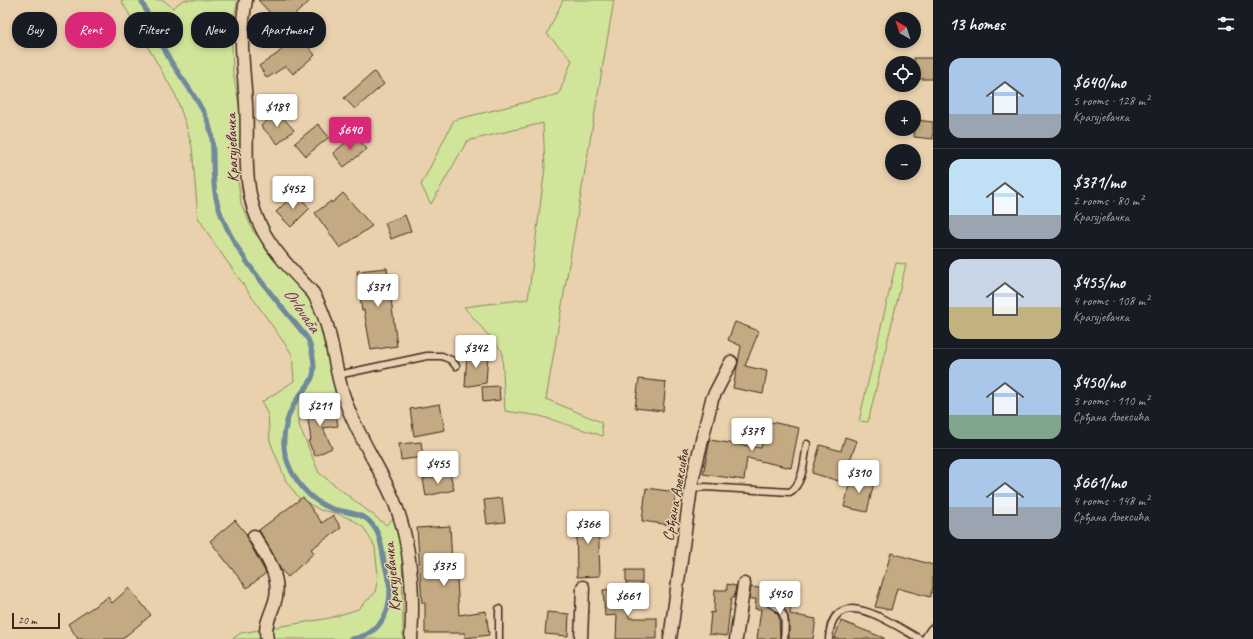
<!DOCTYPE html>
<meta charset="utf-8">
<style>
body{margin:0;font-family:Caveat,sans-serif;background:#20242c;color:#f1f3f6;height:100vh;display:flex;flex-direction:column;font-size:15px;white-space:nowrap}
*{box-sizing:border-box;margin:0}
p{font-size:13px;color:#9ea1a6}
.icon{flex:none;width:22px;height:22px;fill:none;stroke:currentColor;stroke-width:2;stroke-linecap:round;stroke-linejoin:round}
.map{position:relative;flex:1;overflow:hidden}
.panel{display:flex;flex-direction:column;background:#171b24;width:320px}
.panel>*{flex:none}
.guide{position:absolute;left:12px;top:12px;width:380px;height:36px;display:flex;gap:8px}
.needle{width:26px;rotate:321deg}
.tools{position:absolute;left:885px;top:12px;display:grid;gap:8px}
.tools a{display:grid;place-items:center;width:36px;height:36px;border-radius:50%;background:#171b24;box-shadow:0 2px 6px #0003;font-size:20px}
.scale{position:absolute;left:12px;bottom:10px;width:48px;box-sizing:border-box;padding-left:4px;border:2px solid #3b2a1e;border-top:0;font-size:11px;line-height:14px;white-space:nowrap;color:#3b2a1e;-webkit-text-stroke:3px #e9d0b1;paint-order:stroke}
.price{position:absolute;translate:-50% -34px;padding:0 9px;border-radius:4px;background:#fff;color:#222;font-size:13px;line-height:26px;filter:drop-shadow(0 1px 2px #0008)}
.price::after{content:'';position:absolute;left:50%;top:24px;width:12px;height:9px;margin-left:-6px;background:inherit;clip-path:polygon(0 0,100% 0,50% 100%)}
.price.on{background:#db2777;color:#fff}
ul{padding:0;list-style:none}
li{display:flex;align-items:center;gap:12px;height:100px;padding:0 16px}
li+li{border-top:1px solid #363941}
li span{display:grid;place-items:center;flex:none;width:112px;height:80px;border-radius:12px;color:#555}
li>.icon{margin-inline-start:auto}
span .icon{width:48px;height:48px;fill:#fffc;stroke-width:1}
li b{font-size:17px}
h2{display:flex;justify-content:space-between;align-items:center;height:48px;padding:0 16px;font-size:17px}
.chip{padding:0 14px;border-radius:16px;background:#171b24;box-shadow:0 2px 6px #0003;font-size:14px;line-height:36px}
.chip.on{background:#db2777;color:#fff}
main{display:flex;flex:1;min-height:0}
.map>svg:first-child{display:block}
.green{fill:#d1e59a;stroke:#86885c}
.lines{fill:none;stroke-linecap:round;stroke-linejoin:round}
.stream{stroke:#6f899b;stroke-width:5}
.building{fill:#c4aa83;stroke:#3b2a1e}
.lane-casing{stroke:#3b2a1e;stroke-width:9}
.street-casing{stroke:#3b2a1e;stroke-width:15}
.lane{stroke:#e9d0b1;stroke-width:6}
.street{stroke:#e9d0b1;stroke-width:12}
.labels{text-anchor:middle;dominant-baseline:central;stroke-width:3;stroke-linejoin:round;paint-order:stroke}
.street-label{font-size:16px;fill:#3b2a1e;stroke:#e9d0b1}
.water-label{font-size:17px;font-style:italic;fill:#48423d;stroke:#e9d0b1}
</style>
<main>
<div class="map">
<svg width="933" height="639" viewBox="0 0 933 639">
<rect width="100%" height="100%" fill="#ead1ae"/>
<filter id="ink" filterUnits="userSpaceOnUse"><feTurbulence type="fractalNoise" baseFrequency=".025" numOctaves="2"/><feDisplacementMap in="SourceGraphic" scale="8" xChannelSelector="R" yChannelSelector="G"/><feConvolveMatrix kernelMatrix="1 2 1 2 8 2 1 2 1" color-interpolation-filters="sRGB"/></filter>
<g filter="url(#ink)">
<g class="green">
<path d="M 121,0 L 163,0 L 173,8 L 183,0 L 238,0 L 231,28 L 233,72 L 240,109 L 242,136 L 236,164 L 241,203 L 253,231 L 312,302 L 324,327 L 339,396 L 301,403 L 299,425 L 319,473 L 386,525 L 394,518 L 402,541 L 403,639 L 232,639 L 241,633 L 330,618 L 358,609 L 375,593 L 378,576 L 375,547 L 364,528 L 353,520 L 336,513 L 320,510 L 299,498 L 286,481 L 270,441 L 268,415 L 262,402 L 294,381 L 292,354 L 212,240 L 198,217 L 192,147 L 186,125 L 176,96 Z"/>
<path d="M 563,0 L 614,0 L 546,399 L 601,422 L 603,436 L 540,416 L 505,411 L 502,351 L 464,307 L 528,299 L 545,168 L 543,123 L 467,141 L 431,204 L 421,185 L 454,120 L 559,94 L 572,60 L 547,34 Z"/>
<path d="M 896,263 L 906,264 L 868,422 L 859,421 Z"/>
</g>
<g class="lines">
<path class="stream" d="M 141,0 C 151,20 159,41 170,60 C 183,81 199,99 208,122 C 217,146 210,173 216,198 C 227,247 276,299 308,339 C 312,350 316,363 313,375 C 311,383 305,388 300,395 C 288,411 281,434 285,454 C 291,478 310,502 333,509 C 344,512 362,513 370,522 C 381,534 381,545 384,561 C 386,571 389,580 390,590 C 390,616 377,636 351,639"/>
</g>
<g class="building">
<path d="M 258,0 L 311,0 L 282,26 Z"/>
<path d="M 298,34 L 315,55 L 293,74 L 286,66 L 267,78 L 259,66 L 277,54 Z"/>
<rect x="914" y="58" width="19" height="21"/>
<path d="M 374,72 L 384,84 L 355,109 L 344,98 Z"/>
<path d="M 277,111 L 294,130 L 278,144 L 261,126 Z"/>
<path d="M 916,120 L 933,122 L 933,139 L 914,137 Z"/>
<path d="M 318,124 L 329,137 L 306,156 L 295,143 Z"/>
<path d="M 355,135 L 367,149 L 344,167 L 333,153 Z"/>
<path d="M 295,193 L 310,208 L 291,227 L 276,212 Z"/>
<path d="M 343,193 L 372,226 L 340,248 L 315,213 L 331,201 L 332,203 Z"/>
<path d="M 405,215 L 411,231 L 391,239 L 385,223 Z"/>
<path d="M 387,268 L 397,346 L 371,350 L 364,310 L 362,311 L 357,271 Z"/>
<path d="M 735,322 L 759,331 L 745,366 L 767,371 L 763,394 L 733,388 L 741,346 L 728,340 Z"/>
<path d="M 467,353 L 488,354 L 486,383 L 465,387 Z"/>
<path d="M 639,379 L 666,382 L 663,411 L 635,408 Z"/>
<path d="M 499,386 L 500,400 L 483,402 L 482,387 Z"/>
<path d="M 308,398 L 313,409 L 335,406 L 338,426 L 323,428 L 332,448 L 315,456 L 308,441 L 311,440 L 305,399 Z"/>
<path d="M 440,404 L 445,430 L 414,436 L 410,409 Z"/>
<path d="M 767,421 L 799,428 L 791,468 L 747,458 L 744,480 L 703,474 L 710,440 L 761,448 Z"/>
<path d="M 845,437 L 857,441 L 842,482 L 812,473 L 820,445 L 841,451 Z"/>
<path d="M 421,442 L 423,457 L 401,460 L 399,444 Z"/>
<path d="M 450,473 L 454,490 L 426,496 L 423,479 Z"/>
<path d="M 851,477 L 874,482 L 867,512 L 844,507 Z"/>
<path d="M 646,488 L 676,492 L 671,525 L 642,521 Z"/>
<path d="M 303,497 L 322,523 L 333,515 L 341,528 L 311,549 L 314,553 L 288,577 L 281,570 L 273,554 L 259,530 Z"/>
<path d="M 502,498 L 505,522 L 487,524 L 484,500 Z"/>
<path d="M 576,514 L 598,514 L 600,576 L 577,577 Z"/>
<path d="M 235,520 L 247,535 L 248,540 L 266,573 L 247,588 L 210,541 Z"/>
<path d="M 450,526 L 452,563 L 456,562 L 459,615 L 486,611 L 489,635 L 465,638 L 465,633 L 425,633 L 425,603 L 422,603 L 417,528 Z"/>
<path d="M 891,553 L 933,565 L 933,587 L 930,597 L 897,588 L 891,610 L 875,607 Z"/>
<rect x="626" y="570" width="16" height="13"/>
<path d="M 727,584 L 736,586 L 734,598 L 731,598 L 727,636 L 709,634 L 711,612 L 714,613 L 715,590 L 727,590 Z"/>
<path d="M 775,586 L 793,588 L 790,614 L 816,619 L 813,639 L 789,639 L 789,622 L 787,613 L 779,604 L 771,600 L 768,600 L 767,604 L 779,616 L 780,639 L 757,639 L 761,609 L 755,609 L 756,599 L 749,599 L 751,587 L 774,590 Z"/>
<path d="M 129,588 L 151,615 L 122,639 L 78,639 L 68,624 L 108,597 L 112,603 Z"/>
<path d="M 627,588 L 629,618 L 657,618 L 657,639 L 616,639 L 617,615 L 605,616 L 603,590 Z"/>
<path d="M 547,612 L 569,614 L 568,636 L 545,634 Z"/>
<path d="M 841,621 L 884,638 L 884,639 L 834,639 Z"/>
</g>
<g class="lines">
<defs>
<g id="lane">
<path d="M 338,375 L 427,356 L 442,356 L 451,360 L 456,366"/>
<path d="M 691,489 L 705,487 L 790,492 C 804,483 804,459 807,444"/>
<path d="M 771,604 C 788,612 785,622 784,639"/>
<path d="M 499,609 L 499,639"/>
<path d="M 829,639 C 832,580 892,624 920,639"/>
</g>
<g id="street">
<path d="M 246,0 C 238,41 244,66 246,105 C 248,130 245,156 248,181 C 253,231 280,258 313,293 C 334,328 332,364 345,400 C 357,436 380,467 394,501 C 412,545 414,593 411,639"/>
<path d="M 254,536 C 265,555 280,574 276,597 C 273,612 263,624 267,639"/>
<path d="M 581,639 L 583,587"/>
<path d="M 670,639 L 692,481 L 712,399 L 731,362"/>
<path d="M 736,639 L 744,584"/>
<path d="M 928,639 L 933,631"/>
</g>
</defs>
<use href="#lane" class="lane-casing"/>
<use href="#street" class="street-casing"/>
<use href="#lane" class="lane"/>
<use href="#street" class="street"/>
</g>
</g>
<g class="labels">
<g class="street-label">
<text transform="translate(232 148) rotate(-92)">Крагујевачка</text>
<text transform="translate(676 495) rotate(-80)">Срђана Алексића</text>
<text transform="translate(392 577) rotate(-95)">Крагујевачка</text>
</g>
<g class="water-label">
<text transform="translate(302 310) rotate(55)">Orlovača</text>
</g>
</g>
</svg>
<div class="tools">
<a><svg class="needle" viewBox="-14 -14 28 28"><path d="M0-13l5 13h-10z" fill="#e53935"/><path d="M0 13l5-13h-10z" fill="#9ea1a6"/></svg></a>
<a><svg class="icon" aria-label="locate" viewBox="0 0 24 24"><circle cx="12" cy="12" r="6"/><path d="M12 2v4M12 18v4M2 12h4M18 12h4"/></svg></a>
<a>+</a>
<a>−</a>
</div>
<div class="scale">20 m</div>
<b class="price" style="left:277px;top:128px">$189</b>
<b class="price on" style="left:350px;top:151px">$640</b>
<b class="price" style="left:293px;top:210px">$452</b>
<b class="price" style="left:378px;top:308px">$371</b>
<b class="price" style="left:476px;top:369px">$342</b>
<b class="price" style="left:320px;top:427px">$211</b>
<b class="price" style="left:752px;top:452px">$379</b>
<b class="price" style="left:438px;top:485px">$455</b>
<b class="price" style="left:859px;top:494px">$310</b>
<b class="price" style="left:588px;top:545px">$366</b>
<b class="price" style="left:444px;top:587px">$375</b>
<b class="price" style="left:780px;top:615px">$450</b>
<b class="price" style="left:628px;top:617px">$661</b>
<div class="guide">
<a class="chip">Buy</a>
<a class="chip on">Rent</a>
<a class="chip">Filters</a>
<a class="chip">New</a>
<a class="chip">Apartment</a>
</div>
</div>
<section class="panel">
<h2>13 homes<svg class="icon" aria-label="filters" viewBox="0 0 24 24"><path d="M4 7h16M4 17h16"/><circle cx="9" cy="7" r="2"/><circle cx="15" cy="17" r="2"/></svg></h2>
<ul>
<li><span style="background:linear-gradient(#a9c7e8 70%,#9aa5b1 0)"><svg class="icon" aria-label="home" viewBox="0 0 24 24"><path d="M3 11l9-7 9 7M6 9v11h12V9"/></svg></span><div><b>$640/mo</b><p>5 rooms · 128 m²</p><p>Крагујевачка</p></div></li>
<li><span style="background:linear-gradient(#bfe0f5 70%,#9aa5b1 0)"><svg class="icon" aria-label="home" viewBox="0 0 24 24"><path d="M3 11l9-7 9 7M6 9v11h12V9"/></svg></span><div><b>$371/mo</b><p>2 rooms · 80 m²</p><p>Крагујевачка</p></div></li>
<li><span style="background:linear-gradient(#c9d6e8 60%,#c2b280 0)"><svg class="icon" aria-label="home" viewBox="0 0 24 24"><path d="M3 11l9-7 9 7M6 9v11h12V9"/></svg></span><div><b>$455/mo</b><p>4 rooms · 108 m²</p><p>Крагујевачка</p></div></li>
<li><span style="background:linear-gradient(#a9c7e8 70%,#7fa58c 0)"><svg class="icon" aria-label="home" viewBox="0 0 24 24"><path d="M3 11l9-7 9 7M6 9v11h12V9"/></svg></span><div><b>$450/mo</b><p>3 rooms · 110 m²</p><p>Срђана Алексића</p></div></li>
<li><span style="background:linear-gradient(#a9c7e8 60%,#9aa5b1 0)"><svg class="icon" aria-label="home" viewBox="0 0 24 24"><path d="M3 11l9-7 9 7M6 9v11h12V9"/></svg></span><div><b>$661/mo</b><p>4 rooms · 148 m²</p><p>Срђана Алексића</p></div></li>
</ul>
</section>
</main>
